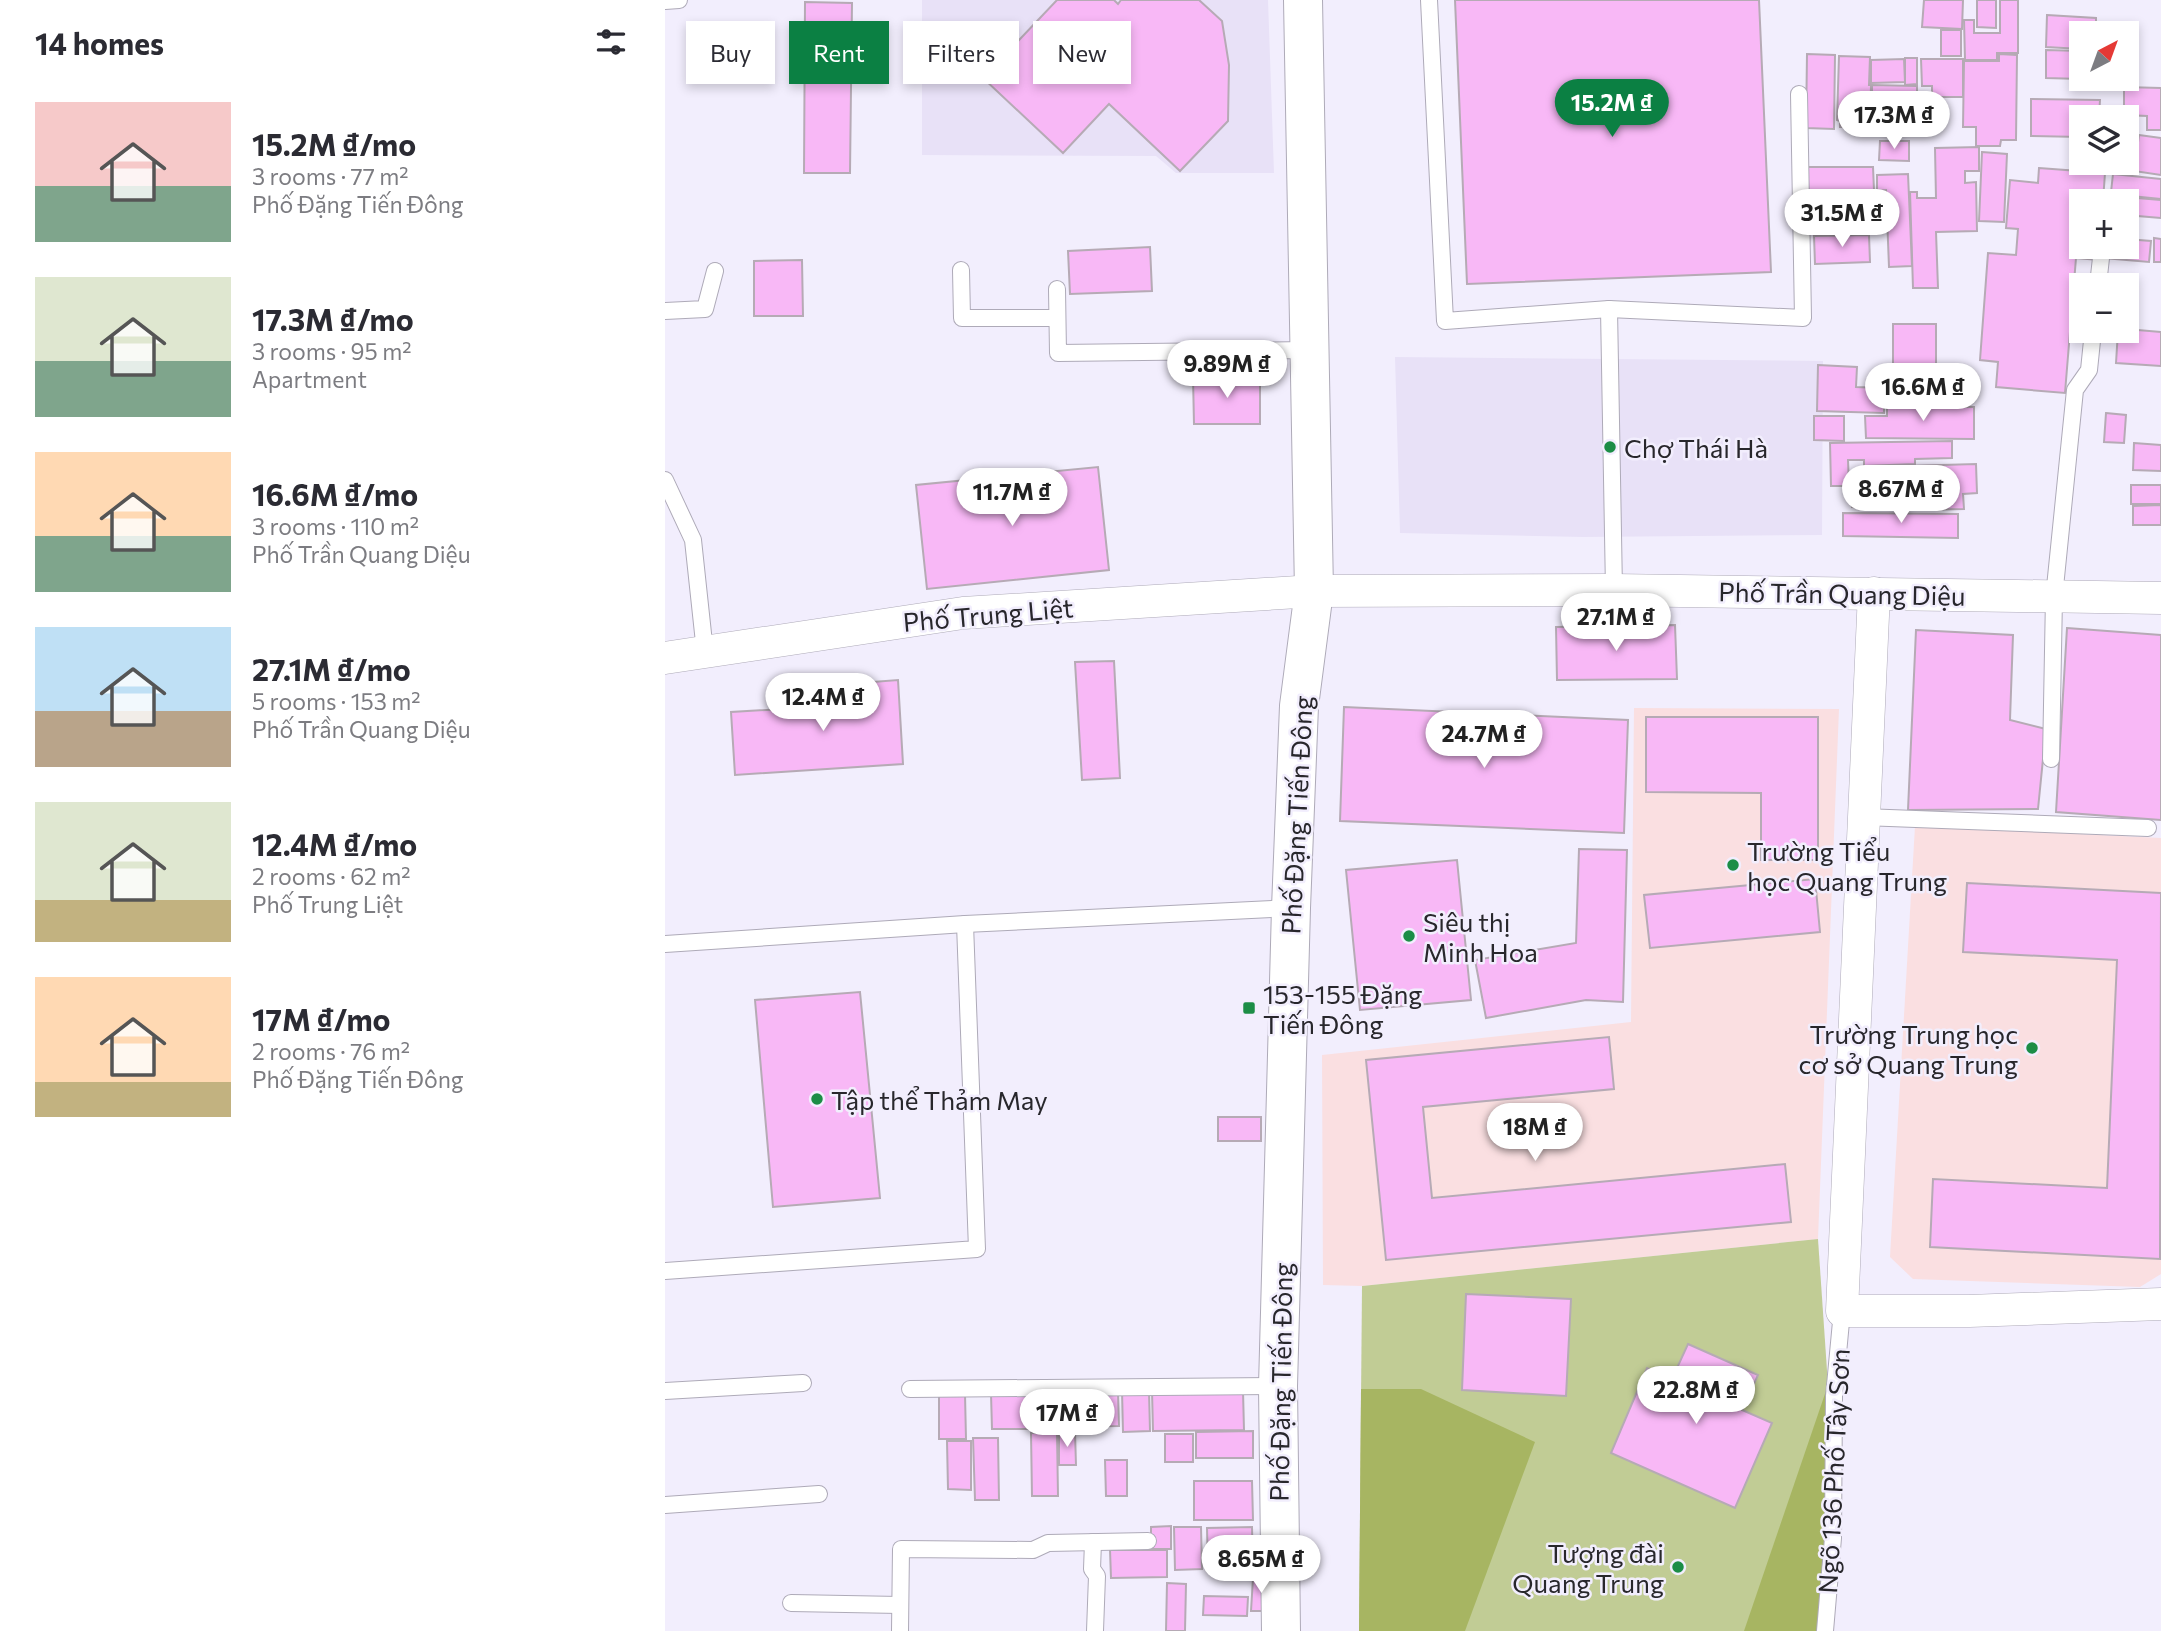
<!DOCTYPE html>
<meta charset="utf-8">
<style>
body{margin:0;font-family:Commissioner,sans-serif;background:#f7f7f7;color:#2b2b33;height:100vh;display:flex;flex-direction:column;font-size:26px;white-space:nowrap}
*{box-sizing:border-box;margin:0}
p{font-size:23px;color:#7c7c81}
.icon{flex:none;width:38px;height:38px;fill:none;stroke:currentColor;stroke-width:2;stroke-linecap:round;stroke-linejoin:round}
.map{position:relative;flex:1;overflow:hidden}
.details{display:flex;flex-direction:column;background:#fff;width:665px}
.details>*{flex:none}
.top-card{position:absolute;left:21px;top:21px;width:665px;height:63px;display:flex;gap:14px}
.needle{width:46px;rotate:41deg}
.fabs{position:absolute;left:1404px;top:21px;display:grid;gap:14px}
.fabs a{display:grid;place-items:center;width:70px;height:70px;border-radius:0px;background:#fff;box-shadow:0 4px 10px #0003;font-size:35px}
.price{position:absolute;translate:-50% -60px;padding:0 16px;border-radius:24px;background:#fff;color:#222;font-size:23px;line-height:46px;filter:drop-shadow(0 2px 4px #0008)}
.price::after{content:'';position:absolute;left:50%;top:42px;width:21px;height:16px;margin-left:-10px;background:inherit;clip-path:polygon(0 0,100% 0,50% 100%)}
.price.on{background:#0b8043;color:#fff}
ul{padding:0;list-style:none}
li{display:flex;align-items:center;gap:21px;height:175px;padding:0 35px}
li span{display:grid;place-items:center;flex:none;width:196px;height:140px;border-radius:0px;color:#555}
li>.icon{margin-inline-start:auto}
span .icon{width:84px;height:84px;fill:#fffc;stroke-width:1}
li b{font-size:30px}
h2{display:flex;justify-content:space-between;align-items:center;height:84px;padding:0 35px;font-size:30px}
.pill{padding:0 24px;border-radius:0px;background:#fff;box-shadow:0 4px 10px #0003;font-size:24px;line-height:63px}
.pill.on{background:#0b8043;color:#fff}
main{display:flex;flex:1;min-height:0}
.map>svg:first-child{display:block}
.built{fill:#e8e1f7}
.education{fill:#fadfe1}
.green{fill:#c1cc95}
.forest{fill:#a7b562}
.building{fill:#f8b8f6;stroke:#b6aab5;stroke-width:2}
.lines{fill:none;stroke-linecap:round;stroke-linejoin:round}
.lane-casing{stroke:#aeaab8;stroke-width:18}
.street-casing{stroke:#aeaab8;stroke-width:33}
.secondary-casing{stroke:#aeaab8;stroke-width:40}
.lane{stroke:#fff;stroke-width:16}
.street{stroke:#fff;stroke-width:32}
.secondary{stroke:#fff;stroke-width:38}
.poi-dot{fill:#1c8d46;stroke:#f2eefd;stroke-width:2.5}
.labels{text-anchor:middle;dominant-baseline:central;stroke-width:5;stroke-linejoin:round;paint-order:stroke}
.poi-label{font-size:26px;fill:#28272c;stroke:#f2eefd;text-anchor:start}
.street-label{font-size:26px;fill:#28272c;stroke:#f2eefd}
</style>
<main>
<section class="details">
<h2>14 homes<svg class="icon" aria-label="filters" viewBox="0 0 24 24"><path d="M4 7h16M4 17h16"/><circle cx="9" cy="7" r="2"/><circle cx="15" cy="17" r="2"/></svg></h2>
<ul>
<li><span style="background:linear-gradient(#f6c9c9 60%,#7fa58c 0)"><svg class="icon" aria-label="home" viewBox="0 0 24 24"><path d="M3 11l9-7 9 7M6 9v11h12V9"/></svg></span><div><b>15.2M ₫/mo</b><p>3 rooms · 77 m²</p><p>Phố Đặng Tiến Đông</p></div></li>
<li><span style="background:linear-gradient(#dfe7d0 60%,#7fa58c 0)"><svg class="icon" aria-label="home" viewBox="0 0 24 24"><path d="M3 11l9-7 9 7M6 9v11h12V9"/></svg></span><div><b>17.3M ₫/mo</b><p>3 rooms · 95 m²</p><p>Apartment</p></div></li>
<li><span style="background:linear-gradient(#ffd9b3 60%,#7fa58c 0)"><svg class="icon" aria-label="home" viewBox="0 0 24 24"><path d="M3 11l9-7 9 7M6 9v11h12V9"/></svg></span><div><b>16.6M ₫/mo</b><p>3 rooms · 110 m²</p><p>Phố Trần Quang Diệu</p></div></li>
<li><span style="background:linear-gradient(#bfe0f5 60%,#b9a48a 0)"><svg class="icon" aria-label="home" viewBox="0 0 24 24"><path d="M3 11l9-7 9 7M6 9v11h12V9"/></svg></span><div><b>27.1M ₫/mo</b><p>5 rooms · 153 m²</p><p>Phố Trần Quang Diệu</p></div></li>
<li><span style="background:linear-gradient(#dfe7d0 70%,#c2b280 0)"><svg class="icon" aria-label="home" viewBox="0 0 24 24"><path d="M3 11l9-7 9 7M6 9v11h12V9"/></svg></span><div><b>12.4M ₫/mo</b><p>2 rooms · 62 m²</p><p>Phố Trung Liệt</p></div></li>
<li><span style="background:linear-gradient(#ffd9b3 75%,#c2b280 0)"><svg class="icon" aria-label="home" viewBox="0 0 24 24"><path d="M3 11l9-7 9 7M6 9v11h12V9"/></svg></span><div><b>17M ₫/mo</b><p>2 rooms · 76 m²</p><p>Phố Đặng Tiến Đông</p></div></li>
</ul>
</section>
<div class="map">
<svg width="1496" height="1631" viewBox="0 0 1496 1631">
<rect width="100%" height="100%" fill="#f2eefd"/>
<g class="built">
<path d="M 257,0 L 603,0 L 609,173 L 511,173 L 491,156 L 257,155 Z"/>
<path d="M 730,357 L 1158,361 L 1157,535 L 918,537 L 735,533 Z"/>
</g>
<g class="education">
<path d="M 969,708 L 1174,709 L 1153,1239 L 697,1286 L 658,1285 L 657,1055 L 966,1022 Z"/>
<path d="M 1250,826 L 1496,838 L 1496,1274 L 1475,1287 L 1248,1279 L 1225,1257 Z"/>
</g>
<path class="green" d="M 1153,1239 L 1163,1385 L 1157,1631 L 694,1631 L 697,1286 Z"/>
<g class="forest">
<path d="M 1163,1385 L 1157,1631 L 1079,1631 Z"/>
<path d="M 696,1389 L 756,1389 L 870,1442 L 800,1631 L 694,1631 Z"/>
</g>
<g class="building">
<path d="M 392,0 L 449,0 L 453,4 L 456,0 L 534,0 L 557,21 L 564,65 L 563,121 L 515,171 L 444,104 L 398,153 L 318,78 Z"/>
<path d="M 790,0 L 1094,0 L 1106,272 L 802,284 Z"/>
<path d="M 1259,0 L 1298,0 L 1297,29 L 1257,27 Z"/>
<path d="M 1312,0 L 1331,0 L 1331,28 L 1312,27 Z"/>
<path d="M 1335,0 L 1353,0 L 1353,53 L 1332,53 L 1332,60 L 1300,60 L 1299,20 L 1309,20 L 1309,33 L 1335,33 Z"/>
<path d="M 140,2 L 187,3 L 185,173 L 139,173 Z"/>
<path d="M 1382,15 L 1431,18 L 1431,33 L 1416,33 L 1416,49 L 1381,47 Z"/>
<rect x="1276" y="30" width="20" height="26"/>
<path d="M 1381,50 L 1416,51 L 1416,79 L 1381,78 Z"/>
<path d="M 1142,54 L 1170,55 L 1169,129 L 1141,128 Z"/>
<path d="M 1334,54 L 1352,55 L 1351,140 L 1336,140 L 1335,146 L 1311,146 L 1311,127 L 1298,127 L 1299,61 L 1334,61 Z"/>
<path d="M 1174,56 L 1205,57 L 1204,85 L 1206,85 L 1205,127 L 1175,127 L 1175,121 L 1172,120 Z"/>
<path d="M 1240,58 L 1252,58 L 1252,84 L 1240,85 Z"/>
<path d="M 1239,59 L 1240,82 L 1206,83 L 1206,60 Z"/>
<path d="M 1256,59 L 1298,59 L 1298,97 L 1267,97 L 1267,86 L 1257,86 Z"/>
<path d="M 1207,85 L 1252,86 L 1252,112 L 1219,112 L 1219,129 L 1207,129 Z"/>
<path d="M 1459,87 L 1496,88 L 1496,130 L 1482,130 L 1482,116 L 1459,115 Z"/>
<path d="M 1366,99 L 1435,100 L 1434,117 L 1416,117 L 1416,137 L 1366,136 Z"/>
<path d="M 1474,135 L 1496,138 L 1496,175 L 1469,171 Z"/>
<path d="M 1215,141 L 1244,141 L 1244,161 L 1214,160 Z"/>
<path d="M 1314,147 L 1314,171 L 1300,171 L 1300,183 L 1311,182 L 1312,231 L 1271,232 L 1273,288 L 1248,288 L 1245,192 L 1252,192 L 1252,198 L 1271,198 L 1270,148 Z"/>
<path d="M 1317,152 L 1342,154 L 1339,222 L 1314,221 Z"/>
<path d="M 1141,167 L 1208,167 L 1209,190 L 1141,190 Z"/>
<path d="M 1374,168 L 1440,173 L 1438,201 L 1416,201 L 1416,247 L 1434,247 L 1433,260 L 1411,258 L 1400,393 L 1331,387 L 1333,362 L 1315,360 L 1323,253 L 1351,255 L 1353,229 L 1341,228 L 1345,180 L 1373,183 Z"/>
<path d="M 1243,174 L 1247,266 L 1224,267 L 1221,190 L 1212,191 L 1212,175 Z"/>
<path d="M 1448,174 L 1496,179 L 1496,199 L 1457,195 L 1456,201 L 1445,201 Z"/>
<path d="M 1211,190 L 1213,231 L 1146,234 L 1144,193 Z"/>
<path d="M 1460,197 L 1496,200 L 1496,218 L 1461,215 Z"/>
<path d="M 1204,235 L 1205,262 L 1150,264 L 1149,236 Z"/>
<path d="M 1489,238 L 1496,239 L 1496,262 L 1489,262 Z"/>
<path d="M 1461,239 L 1486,241 L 1484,262 L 1439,258 L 1439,247 L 1461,247 Z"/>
<path d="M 485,247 L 487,291 L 405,294 L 403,251 Z"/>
<path d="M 137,260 L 138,316 L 89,316 L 89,261 Z"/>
<rect x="1228" y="324" width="43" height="44"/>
<path d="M 1461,329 L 1496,332 L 1496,366 L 1451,363 L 1453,331 L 1461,331 Z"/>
<path d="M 1153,365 L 1192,367 L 1191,387 L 1219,388 L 1219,413 L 1152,411 Z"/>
<path d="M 528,377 L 595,377 L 595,424 L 529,424 Z"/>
<path d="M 1222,406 L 1309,407 L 1309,439 L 1201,438 L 1200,416 L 1222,416 Z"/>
<path d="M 1441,413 L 1461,415 L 1459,443 L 1439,442 Z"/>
<path d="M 1149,416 L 1179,416 L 1179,441 L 1149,440 Z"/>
<path d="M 1287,441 L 1287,458 L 1250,459 L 1250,464 L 1199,466 L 1199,460 L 1183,460 L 1184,486 L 1166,486 L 1165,443 Z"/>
<path d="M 1469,443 L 1496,445 L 1496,471 L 1468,470 Z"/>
<path d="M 1311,464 L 1312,493 L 1298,494 L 1299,509 L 1251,510 L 1250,488 L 1205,489 L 1205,467 Z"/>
<path d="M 433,467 L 444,570 L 262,589 L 251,485 Z"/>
<rect x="1466" y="485" width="30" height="19"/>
<path d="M 1187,489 L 1235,492 L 1234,509 L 1187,507 Z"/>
<path d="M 1496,505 L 1496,525 L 1468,525 L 1468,506 Z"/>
<path d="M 1178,513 L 1293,514 L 1293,538 L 1178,536 Z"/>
<path d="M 1010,625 L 1012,679 L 892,680 L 891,627 Z"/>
<path d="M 1402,628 L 1496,635 L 1496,820 L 1391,812 Z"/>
<path d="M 1251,630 L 1348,635 L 1345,720 L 1381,729 L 1373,809 L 1243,810 Z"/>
<path d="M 449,661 L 455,778 L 417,780 L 410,662 Z"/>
<path d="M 233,680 L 238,764 L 70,775 L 66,712 L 171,706 L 169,685 Z"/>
<path d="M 679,707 L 963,720 L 959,833 L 675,821 Z"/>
<path d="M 981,717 L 1153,717 L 1153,860 L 1096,860 L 1096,793 L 981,792 Z"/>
<path d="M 914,849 L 962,850 L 958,1002 L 921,1000 L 821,1018 L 810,960 L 911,943 Z"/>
<path d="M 792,860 L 806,1000 L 695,1010 L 681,870 Z"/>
<path d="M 1150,879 L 1155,932 L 985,948 L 979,895 Z"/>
<path d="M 1302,883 L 1496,893 L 1495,1259 L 1265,1247 L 1268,1179 L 1442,1188 L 1452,960 L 1298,952 Z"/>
<path d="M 195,992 L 215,1198 L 108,1207 L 90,1000 Z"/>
<path d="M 944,1037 L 949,1089 L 758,1107 L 767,1198 L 1120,1164 L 1126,1222 L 721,1260 L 701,1060 Z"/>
<rect x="553" y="1117" width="43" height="24"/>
<path d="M 801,1294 L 906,1299 L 901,1396 L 797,1390 Z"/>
<path d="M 1023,1344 L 1093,1375 L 1077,1410 L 1107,1423 L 1070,1508 L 946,1453 L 982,1368 L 1007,1379 Z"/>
<path d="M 457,1391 L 484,1391 L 485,1431 L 458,1432 Z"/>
<path d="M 487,1391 L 578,1391 L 579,1430 L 488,1431 Z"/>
<path d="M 374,1392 L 453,1392 L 454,1426 L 375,1427 Z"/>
<path d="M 368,1393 L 368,1429 L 327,1429 L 326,1394 Z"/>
<path d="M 274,1394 L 300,1394 L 301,1439 L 274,1439 Z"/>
<path d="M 588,1431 L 588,1458 L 531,1458 L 531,1432 Z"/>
<path d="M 394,1432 L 410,1432 L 411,1465 L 394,1465 Z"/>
<path d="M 366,1433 L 392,1433 L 393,1496 L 367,1496 Z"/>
<rect x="500" y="1434" width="28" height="28"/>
<path d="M 308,1438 L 333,1438 L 334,1500 L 310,1500 Z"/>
<path d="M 282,1441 L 306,1441 L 306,1490 L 283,1489 Z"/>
<path d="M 440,1460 L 462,1460 L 462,1496 L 441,1496 Z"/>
<path d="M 529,1481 L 587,1481 L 588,1520 L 529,1520 Z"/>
<path d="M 506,1526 L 506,1549 L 486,1549 L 486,1527 Z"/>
<path d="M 509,1527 L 536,1527 L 537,1569 L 510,1570 Z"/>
<path d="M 587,1527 L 588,1569 L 543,1570 L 542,1528 Z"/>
<path d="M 445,1550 L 502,1550 L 502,1577 L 446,1578 Z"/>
<path d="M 588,1578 L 606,1578 L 606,1611 L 586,1611 Z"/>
<path d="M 502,1583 L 521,1584 L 520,1631 L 501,1631 Z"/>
<path d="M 539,1596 L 583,1597 L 582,1616 L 538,1615 Z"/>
</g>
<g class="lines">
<defs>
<g id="lane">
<path d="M 764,0 L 780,321 L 944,309 L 1138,318 L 1134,94"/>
<path d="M 0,1 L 14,0"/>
<path d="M 296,270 L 297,318 L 392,318"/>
<path d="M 1433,285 L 1437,249"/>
<path d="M 392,289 L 393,353 L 645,350"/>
<path d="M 944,309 L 949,590"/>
<path d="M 0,311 L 40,309 L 50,271"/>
<path d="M 0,480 L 28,540 L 40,652"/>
<path d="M 1386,759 L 1389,597 L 1410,390 L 1424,370 L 1428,331"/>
<path d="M 1198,817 L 1483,828"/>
<path d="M 0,944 L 300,924 L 626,908"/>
<path d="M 0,1271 L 312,1249 L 300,924"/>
<path d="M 245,1389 L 613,1386"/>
<path d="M 0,1391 L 138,1383"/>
<path d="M 0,1505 L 154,1494"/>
<path d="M 428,1542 L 427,1569 L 432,1576 L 430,1631"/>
<path d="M 126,1603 L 235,1605"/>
<path d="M 235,1631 L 236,1549 L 368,1550 L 383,1543 L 483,1541"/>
<path d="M 1160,1631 L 1168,1538 L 1169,1396 L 1177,1311"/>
</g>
<g id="street">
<path d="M 1209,593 L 1177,1311 L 1304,1311 L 1496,1304"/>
<path d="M 0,658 L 298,613 L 649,591 L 949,590 L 1496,598"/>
</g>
<path id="secondary" d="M 616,1631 L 613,1386 L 626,908 L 634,706 L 649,591 L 638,0"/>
</defs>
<use href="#lane" class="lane-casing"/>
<use href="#street" class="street-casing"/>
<use href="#secondary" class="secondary-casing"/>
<use href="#lane" class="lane"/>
<use href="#street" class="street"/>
<use href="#secondary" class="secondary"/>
</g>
<g class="poi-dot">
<circle cx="945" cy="447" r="7"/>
<circle cx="1068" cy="865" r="7"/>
<circle cx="744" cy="936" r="7"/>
<rect x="577" y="1001" width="14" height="14" rx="3.5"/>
<circle cx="1367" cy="1048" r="7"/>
<circle cx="152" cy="1099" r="7"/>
<circle cx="1013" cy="1567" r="7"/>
</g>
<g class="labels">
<g class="poi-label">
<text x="959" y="447">Chợ Thái Hà</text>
<text x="1082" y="850">Trường Tiểu<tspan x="1082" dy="30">học Quang Trung</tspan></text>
<text x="758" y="921">Siêu thị<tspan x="758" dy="30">Minh Hoa</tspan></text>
<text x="598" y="993">153-155 Đặng<tspan x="598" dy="30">Tiến Đông</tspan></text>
<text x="1353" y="1033" text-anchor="end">Trường Trung học<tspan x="1353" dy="30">cơ sở Quang Trung</tspan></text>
<text x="166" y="1099">Tập thể Thảm May</text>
<text x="999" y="1552" text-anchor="end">Tượng đài<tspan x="999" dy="30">Quang Trung</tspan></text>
</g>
<g class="street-label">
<text transform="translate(1177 593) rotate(1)">Phố Trần Quang Diệu</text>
<text transform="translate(323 614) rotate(-5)">Phố Trung Liệt</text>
<text transform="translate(631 815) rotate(-87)">Phố Đặng Tiến Đông</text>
<text transform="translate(615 1382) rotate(-89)">Phố Đặng Tiến Đông</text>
<text transform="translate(1168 1471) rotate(-87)">Ngõ 136 Phố Tây Sơn</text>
</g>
</g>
</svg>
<div class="fabs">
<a><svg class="needle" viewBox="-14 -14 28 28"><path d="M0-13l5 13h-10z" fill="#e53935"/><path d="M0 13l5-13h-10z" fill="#7c7c81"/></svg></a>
<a><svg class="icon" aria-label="layers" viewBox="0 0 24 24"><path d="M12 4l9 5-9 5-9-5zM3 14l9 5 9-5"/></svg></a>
<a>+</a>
<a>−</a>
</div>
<b class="price on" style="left:947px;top:139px">15.2M ₫</b>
<b class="price" style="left:1229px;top:151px">17.3M ₫</b>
<b class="price" style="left:1177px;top:249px">31.5M ₫</b>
<b class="price" style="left:562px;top:400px">9.89M ₫</b>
<b class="price" style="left:1258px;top:423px">16.6M ₫</b>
<b class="price" style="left:1236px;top:525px">8.67M ₫</b>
<b class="price" style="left:347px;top:528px">11.7M ₫</b>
<b class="price" style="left:951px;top:653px">27.1M ₫</b>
<b class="price" style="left:158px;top:733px">12.4M ₫</b>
<b class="price" style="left:819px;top:770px">24.7M ₫</b>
<b class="price" style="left:870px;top:1163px">18M ₫</b>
<b class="price" style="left:1031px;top:1426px">22.8M ₫</b>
<b class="price" style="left:402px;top:1449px">17M ₫</b>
<b class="price" style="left:596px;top:1595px">8.65M ₫</b>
<div class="top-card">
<a class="pill">Buy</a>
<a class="pill on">Rent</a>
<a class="pill">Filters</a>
<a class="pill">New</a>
</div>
</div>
</main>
